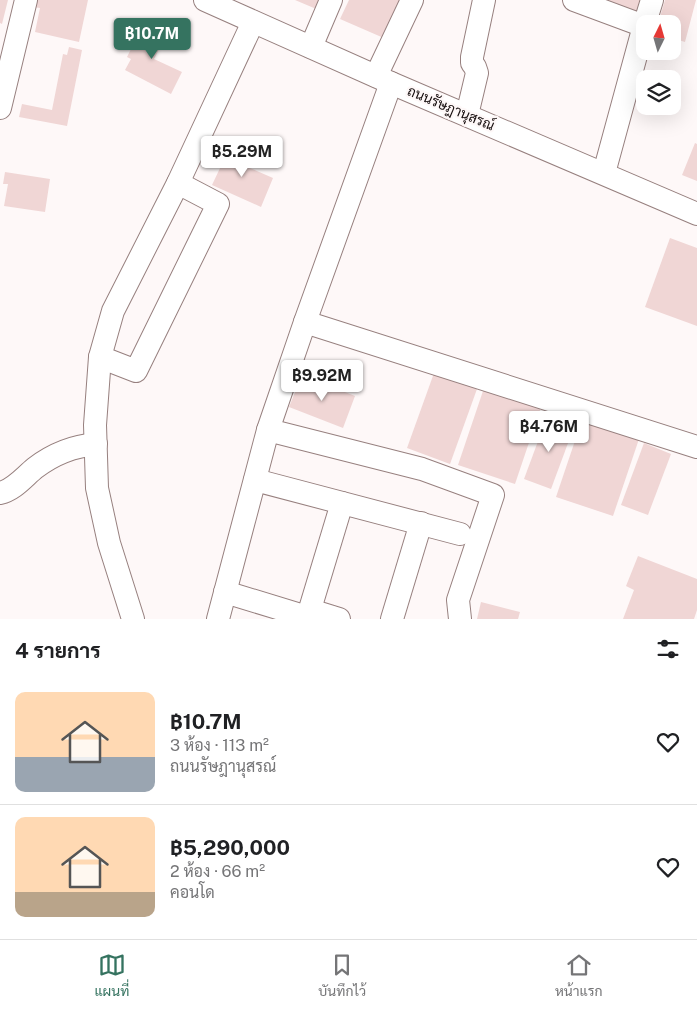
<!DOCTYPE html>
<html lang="th">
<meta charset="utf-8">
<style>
body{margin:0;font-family:"Public Sans",Sarabun,sans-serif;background:#f6f6f6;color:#202124;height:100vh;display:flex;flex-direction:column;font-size:19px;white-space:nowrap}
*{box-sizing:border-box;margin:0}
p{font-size:16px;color:#757577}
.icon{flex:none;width:28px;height:28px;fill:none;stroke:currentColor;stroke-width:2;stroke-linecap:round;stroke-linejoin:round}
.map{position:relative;height:619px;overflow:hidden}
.drawer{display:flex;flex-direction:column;background:#fff;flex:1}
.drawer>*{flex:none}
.needle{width:32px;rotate:5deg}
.fabs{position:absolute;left:636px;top:15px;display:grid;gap:10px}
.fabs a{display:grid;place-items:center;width:45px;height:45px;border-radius:10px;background:#fff;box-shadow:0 5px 20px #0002;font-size:25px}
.price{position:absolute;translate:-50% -42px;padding:0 11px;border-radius:5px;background:#fff;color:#222;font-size:16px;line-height:32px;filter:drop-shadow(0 1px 2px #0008)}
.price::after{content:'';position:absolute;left:50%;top:30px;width:15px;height:11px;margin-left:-8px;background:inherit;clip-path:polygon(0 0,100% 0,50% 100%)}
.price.selected{background:#357360;color:#fff}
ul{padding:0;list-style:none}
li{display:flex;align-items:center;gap:15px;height:125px;padding:0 15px}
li+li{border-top:1px solid #e0e0e0}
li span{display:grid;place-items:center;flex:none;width:140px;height:100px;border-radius:10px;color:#555}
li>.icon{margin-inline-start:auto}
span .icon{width:60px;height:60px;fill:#fffc;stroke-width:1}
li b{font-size:21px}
h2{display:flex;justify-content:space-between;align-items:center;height:60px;padding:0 15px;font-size:21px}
.dock{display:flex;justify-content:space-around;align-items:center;height:70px;border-top:1px solid #e0e0e0;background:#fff;font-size:14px;color:#757577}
.dock a{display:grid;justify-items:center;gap:2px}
.dock .selected{color:#357360}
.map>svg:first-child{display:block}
.building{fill:#f0d6d5}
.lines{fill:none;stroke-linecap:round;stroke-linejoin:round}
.minor-casing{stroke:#97807f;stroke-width:24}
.minor{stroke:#fff;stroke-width:22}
.labels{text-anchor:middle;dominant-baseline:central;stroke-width:4.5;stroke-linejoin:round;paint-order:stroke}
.street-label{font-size:14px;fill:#150d0d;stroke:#fef8f8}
</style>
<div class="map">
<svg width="697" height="619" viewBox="0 0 697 619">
<rect width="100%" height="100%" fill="#fef8f8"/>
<g class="building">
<path d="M 0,0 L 8,0 L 2,24 L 0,23 Z"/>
<path d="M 34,0 L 88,0 L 79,42 L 35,32 L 40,8 L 33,7 Z"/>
<path d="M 295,0 L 326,0 L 321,11 Z"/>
<path d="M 349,0 L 402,0 L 386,39 L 340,19 Z"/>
<path d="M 597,0 L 643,0 L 638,15 Z"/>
<path d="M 665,0 L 696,0 L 685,42 L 672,38 L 672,24 L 658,24 Z"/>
<path d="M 144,23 L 167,34 L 154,59 L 182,72 L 171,94 L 125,70 L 131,59 L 127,57 Z"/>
<path d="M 69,47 L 82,50 L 67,126 L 19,117 L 22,104 L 52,110 L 63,54 L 67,55 Z"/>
<path d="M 695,143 L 697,144 L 697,181 L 682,175 Z"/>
<path d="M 230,147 L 255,158 L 250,168 L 273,178 L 261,207 L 212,185 Z"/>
<path d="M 5,172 L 50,179 L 45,212 L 4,206 L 8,184 L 3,184 Z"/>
<path d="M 670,238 L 697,248 L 697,326 L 645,307 Z"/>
<path d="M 434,373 L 477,389 L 450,464 L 407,448 Z"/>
<path d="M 302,375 L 355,396 L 343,428 L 289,407 Z"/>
<path d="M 484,388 L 541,407 L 515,484 L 458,465 Z"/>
<path d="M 547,417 L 574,427 L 551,489 L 524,479 Z"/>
<path d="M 582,420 L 639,439 L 613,516 L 556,497 Z"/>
<path d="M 644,443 L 671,454 L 648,515 L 621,505 Z"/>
<path d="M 638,556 L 697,579 L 697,610 L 694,619 L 623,619 L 634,590 L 626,586 Z"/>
<path d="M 481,602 L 520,612 L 518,619 L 477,619 Z"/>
</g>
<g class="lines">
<defs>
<g id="minor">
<path d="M 205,0 L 391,83 L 697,214"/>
<path d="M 574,0 L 644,26"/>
<path d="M 311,47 L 331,0"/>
<path d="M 376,76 L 412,0"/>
<path d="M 391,83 L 305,322 L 268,430 L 422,469 L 493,495 L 458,600 L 460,619"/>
<path d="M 0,108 L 26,0"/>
<path d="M 467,115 L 477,73 L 475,67 L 472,63 L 472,57 L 484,0"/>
<path d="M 604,173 L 644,26 L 652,0"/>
<path d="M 305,322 L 697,447"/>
<path d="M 100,357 L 136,371 L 218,204 L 178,183"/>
<path d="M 255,480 L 460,534"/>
<path d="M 0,493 C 14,490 24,477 35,468 C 52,455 74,446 96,444"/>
<path d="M 225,592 L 307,617"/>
<path d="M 310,610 L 339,619"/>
<path d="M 133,619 L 109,543 L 97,488 L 95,425 L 100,357 L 113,311 L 178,183 L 253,22"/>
<path d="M 218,619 L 268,430"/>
<path d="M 307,619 L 342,503"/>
<path d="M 392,619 L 421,523"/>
</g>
</defs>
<use href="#minor" class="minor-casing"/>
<use href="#minor" class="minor"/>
</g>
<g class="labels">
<g class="street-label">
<text transform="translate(451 108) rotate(23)">ถนนรัษฎานุสรณ์</text>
</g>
</g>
</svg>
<div class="fabs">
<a><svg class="needle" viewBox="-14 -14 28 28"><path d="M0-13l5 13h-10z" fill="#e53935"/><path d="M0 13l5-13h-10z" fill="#757577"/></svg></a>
<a><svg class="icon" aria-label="layers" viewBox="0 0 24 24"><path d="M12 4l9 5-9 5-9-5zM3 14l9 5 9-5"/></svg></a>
</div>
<b class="price selected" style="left:152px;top:60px">฿10.7M</b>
<b class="price" style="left:242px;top:178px">฿5.29M</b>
<b class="price" style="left:322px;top:402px">฿9.92M</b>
<b class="price" style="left:549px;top:453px">฿4.76M</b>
</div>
<section class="drawer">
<h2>4 รายการ<svg class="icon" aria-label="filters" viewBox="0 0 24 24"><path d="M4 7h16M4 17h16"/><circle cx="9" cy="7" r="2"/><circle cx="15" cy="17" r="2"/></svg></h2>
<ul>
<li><span style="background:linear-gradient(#ffd9b3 65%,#9aa5b1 0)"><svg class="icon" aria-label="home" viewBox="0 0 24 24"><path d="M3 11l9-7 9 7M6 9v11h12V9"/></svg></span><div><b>฿10.7M</b><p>3 ห้อง · 113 m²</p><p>ถนนรัษฎานุสรณ์</p></div><svg class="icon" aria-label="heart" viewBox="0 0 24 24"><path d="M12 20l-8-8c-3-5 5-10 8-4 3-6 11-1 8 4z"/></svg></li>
<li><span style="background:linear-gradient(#ffd9b3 75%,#b9a48a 0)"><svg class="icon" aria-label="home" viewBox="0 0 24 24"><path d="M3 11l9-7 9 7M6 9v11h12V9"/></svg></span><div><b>฿5,290,000</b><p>2 ห้อง · 66 m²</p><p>คอนโด</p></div><svg class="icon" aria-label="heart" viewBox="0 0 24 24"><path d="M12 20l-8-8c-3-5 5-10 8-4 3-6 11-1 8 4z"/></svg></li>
</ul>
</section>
<nav class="dock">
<a class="selected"><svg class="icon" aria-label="map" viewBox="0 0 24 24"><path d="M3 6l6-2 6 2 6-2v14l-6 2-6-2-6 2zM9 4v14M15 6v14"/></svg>แผนที่</a>
<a><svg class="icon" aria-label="saved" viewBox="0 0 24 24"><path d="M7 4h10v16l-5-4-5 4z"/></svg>บันทึกไว้</a>
<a><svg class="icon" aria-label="home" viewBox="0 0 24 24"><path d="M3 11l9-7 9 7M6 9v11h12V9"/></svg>หน้าแรก</a>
</nav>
